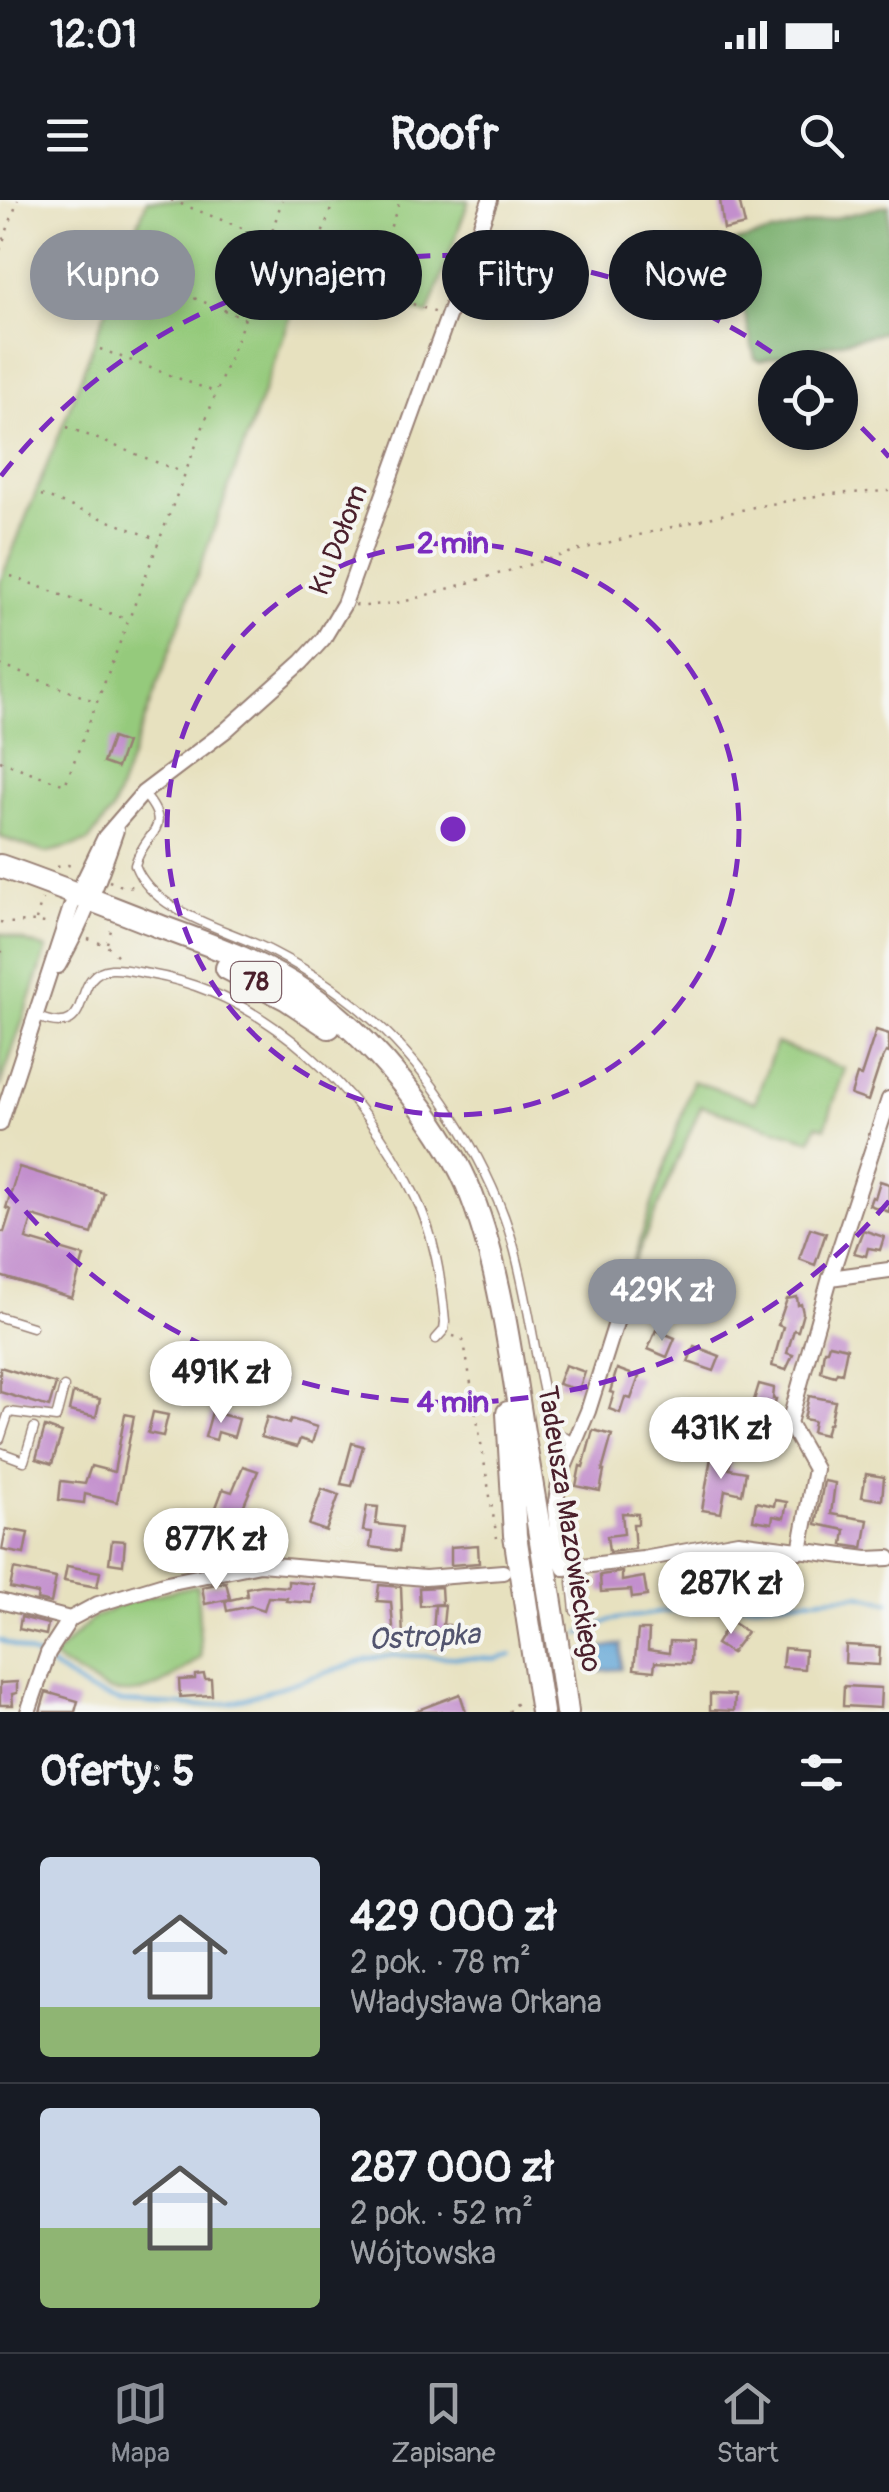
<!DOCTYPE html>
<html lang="pl">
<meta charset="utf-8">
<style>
body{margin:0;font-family:Pangolin,sans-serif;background:#242831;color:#f1f3f6;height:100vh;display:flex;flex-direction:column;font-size:38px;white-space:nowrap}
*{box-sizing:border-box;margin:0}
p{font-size:32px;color:#9ea1a6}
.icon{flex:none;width:55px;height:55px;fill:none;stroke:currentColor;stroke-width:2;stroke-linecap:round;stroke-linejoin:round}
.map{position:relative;height:1512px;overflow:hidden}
.side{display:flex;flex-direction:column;background:#171b24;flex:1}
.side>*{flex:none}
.top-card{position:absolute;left:30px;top:30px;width:830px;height:90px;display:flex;gap:20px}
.buttons{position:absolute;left:758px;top:150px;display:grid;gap:20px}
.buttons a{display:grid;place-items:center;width:100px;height:100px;border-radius:50%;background:#171b24;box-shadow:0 5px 15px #0003;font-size:50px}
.price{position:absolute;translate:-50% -85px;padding:0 22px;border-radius:35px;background:#fff;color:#222;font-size:32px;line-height:65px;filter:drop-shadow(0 2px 5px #0008)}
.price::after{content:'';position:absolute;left:50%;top:60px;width:30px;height:22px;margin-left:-15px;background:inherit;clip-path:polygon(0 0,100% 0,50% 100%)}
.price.active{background:#8c9099;color:#fff}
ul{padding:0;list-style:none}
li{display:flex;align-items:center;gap:30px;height:250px;padding:0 40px}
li+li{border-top:2px solid #363941}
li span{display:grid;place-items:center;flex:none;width:280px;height:200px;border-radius:10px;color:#555}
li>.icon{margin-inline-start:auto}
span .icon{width:120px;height:120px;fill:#fffc;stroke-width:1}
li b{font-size:42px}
h2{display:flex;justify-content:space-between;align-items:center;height:120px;padding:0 40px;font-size:42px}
.pill{padding:0 35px;border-radius:45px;background:#171b24;box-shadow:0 5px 15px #0003;font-size:35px;line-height:90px}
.pill.active{background:#8c9099;color:#fff}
.status{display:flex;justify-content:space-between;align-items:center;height:70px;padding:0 50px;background:#171b24;direction:ltr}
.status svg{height:28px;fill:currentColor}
header{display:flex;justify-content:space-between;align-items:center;height:130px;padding:0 40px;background:#171b24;font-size:45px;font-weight:700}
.menu{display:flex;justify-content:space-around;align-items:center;height:140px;border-top:2px solid #363941;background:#171b24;font-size:28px;color:#9ea1a6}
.menu a{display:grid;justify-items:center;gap:5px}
.menu .active{color:#8c9099}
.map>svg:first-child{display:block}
.green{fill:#95ca7c;stroke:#707454;stroke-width:2.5}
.forest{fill:#78ae6c;stroke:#61664c;stroke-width:2.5}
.water{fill:#61a5d6;stroke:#566280;stroke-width:2.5}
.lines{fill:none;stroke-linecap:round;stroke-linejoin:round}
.stream{stroke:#61a5d6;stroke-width:4}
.building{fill:#c38fcd}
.lane-casing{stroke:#988075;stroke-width:11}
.street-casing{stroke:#988075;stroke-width:18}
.primary-casing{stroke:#988075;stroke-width:26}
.path{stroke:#988075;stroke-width:2.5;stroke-dasharray:2.5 8;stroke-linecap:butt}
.lane{stroke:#fff;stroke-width:8}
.street{stroke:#fff;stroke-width:14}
.primary{stroke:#fff;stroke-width:22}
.ring{fill:none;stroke:#7b2cbf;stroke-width:5;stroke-dasharray:18 12}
.labels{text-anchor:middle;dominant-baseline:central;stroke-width:8;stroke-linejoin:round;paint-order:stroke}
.shield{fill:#f6f6f2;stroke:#7e6067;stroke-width:2.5}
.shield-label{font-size:25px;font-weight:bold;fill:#4a1f2b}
.street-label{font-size:28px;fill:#4a1f2b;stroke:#f6f6f2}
.water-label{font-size:30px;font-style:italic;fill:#53556f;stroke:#f6f6f2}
.centre{fill:#7b2cbf;stroke:#f6f6f2;stroke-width:5}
.ring-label{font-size:30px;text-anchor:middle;font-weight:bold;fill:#7b2cbf;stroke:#f6f6f2;stroke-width:8;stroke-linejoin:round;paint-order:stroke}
</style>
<div class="status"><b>12:01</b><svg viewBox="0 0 49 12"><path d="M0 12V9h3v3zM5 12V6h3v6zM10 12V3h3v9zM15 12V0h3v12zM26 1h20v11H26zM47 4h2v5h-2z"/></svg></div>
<header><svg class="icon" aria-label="menu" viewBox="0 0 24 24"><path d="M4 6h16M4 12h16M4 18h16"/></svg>Roofr<svg class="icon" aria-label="search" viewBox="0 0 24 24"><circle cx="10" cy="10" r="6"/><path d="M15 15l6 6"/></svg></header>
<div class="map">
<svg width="889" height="1512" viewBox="0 0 889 1512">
<rect width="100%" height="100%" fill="#f6f6f2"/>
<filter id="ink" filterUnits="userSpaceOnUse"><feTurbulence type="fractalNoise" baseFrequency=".01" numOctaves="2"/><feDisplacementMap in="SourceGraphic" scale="20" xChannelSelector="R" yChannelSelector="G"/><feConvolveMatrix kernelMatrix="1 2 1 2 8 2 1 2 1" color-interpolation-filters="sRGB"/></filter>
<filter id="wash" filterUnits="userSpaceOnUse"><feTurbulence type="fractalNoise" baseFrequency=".0048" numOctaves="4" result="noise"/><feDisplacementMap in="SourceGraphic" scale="40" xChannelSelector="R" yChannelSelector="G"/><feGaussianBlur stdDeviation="2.25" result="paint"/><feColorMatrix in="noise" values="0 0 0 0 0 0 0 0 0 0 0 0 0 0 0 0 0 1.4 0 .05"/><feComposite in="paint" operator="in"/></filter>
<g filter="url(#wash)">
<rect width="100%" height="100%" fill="#e7e1bf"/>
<g class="green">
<path d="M 147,0 L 469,0 L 428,115 L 306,74 L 112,611 L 88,642 L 46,653 L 0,637 L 0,382 L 61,230 Z"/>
<path d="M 0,733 L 47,749 L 0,887 Z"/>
<path d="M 776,843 L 845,869 L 825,928 L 817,925 L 811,940 L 701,906 L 626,1082 L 693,881 L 755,902 Z"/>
<path d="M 197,1385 L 201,1457 C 175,1476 149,1499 115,1492 C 99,1489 67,1467 52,1458 L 92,1419 L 129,1401 Z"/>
</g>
<path class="forest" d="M 889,5 L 889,131 L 760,161 L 755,159 L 729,47 L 730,43 Z"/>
<path class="water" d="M 621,1444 L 621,1469 L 594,1471 L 595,1449 Z"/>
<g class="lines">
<g class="stream">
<path d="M 580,1434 L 611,1420 L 671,1411 L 860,1395 L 889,1402"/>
<path d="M 0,1440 L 42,1459"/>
<path d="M 50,1465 L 88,1491 L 122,1502 L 199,1506 L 231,1503 L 369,1459 L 395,1455 L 495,1459 L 512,1455"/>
</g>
</g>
<g id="blocks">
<g class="building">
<path d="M 720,0 L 739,0 L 745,25 L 724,30 Z"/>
<path d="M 112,538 L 126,543 L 117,568 L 103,563 Z"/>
<path d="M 876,830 L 889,834 L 889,853 L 886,852 L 880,864 L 868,901 L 851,895 L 857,875 L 861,876 Z"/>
<path d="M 19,967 L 104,993 L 92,1034 L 33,1016 L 26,1039 L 84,1056 L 72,1098 L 0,1076 L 0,1031 L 4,1032 L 11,1010 L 6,1008 Z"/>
<path d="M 880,981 L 889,984 L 889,1012 L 869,1005 L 872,997 L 875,998 Z"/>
<path d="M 810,1028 L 826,1033 L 815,1065 L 799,1059 Z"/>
<path d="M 863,1030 L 884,1037 L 880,1050 L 868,1048 L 866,1056 L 854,1053 Z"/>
<path d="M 797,1097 L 798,1105 L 801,1104 L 803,1113 L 798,1131 L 794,1130 L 787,1153 L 793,1155 L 786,1170 L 772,1166 L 783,1127 L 778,1125 L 787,1099 Z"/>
<path d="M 656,1130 L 675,1138 L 667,1157 L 648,1149 Z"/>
<path d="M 829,1144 L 847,1148 L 842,1173 L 837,1172 L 835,1176 L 821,1172 L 824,1150 L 827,1150 Z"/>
<path d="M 694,1146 L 720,1156 L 714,1171 L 688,1162 Z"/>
<path d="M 565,1165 L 585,1172 L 579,1190 L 558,1184 Z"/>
<path d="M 0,1167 L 56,1184 L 49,1207 L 0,1192 Z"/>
<path d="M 617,1169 L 639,1177 L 631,1199 L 625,1197 L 620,1213 L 609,1209 L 614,1193 L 610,1192 Z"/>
<path d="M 759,1184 L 774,1188 L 773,1199 L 776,1199 L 773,1209 L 770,1208 L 766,1224 L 764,1223 L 763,1227 L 747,1223 Z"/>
<path d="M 73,1193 L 100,1199 L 96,1217 L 69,1211 Z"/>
<path d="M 809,1196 L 835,1201 L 830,1224 L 828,1224 L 825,1235 L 812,1232 L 814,1221 L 804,1219 Z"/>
<path d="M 153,1212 L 168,1215 L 163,1236 L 148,1233 Z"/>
<path d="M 212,1212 L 239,1219 L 234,1237 L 218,1232 L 216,1240 L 205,1237 Z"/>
<path d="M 125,1214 L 134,1216 L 117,1302 L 85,1294 L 84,1303 L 59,1300 L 61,1281 L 85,1284 L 91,1266 L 114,1272 Z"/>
<path d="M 267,1217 L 289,1224 L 291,1219 L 317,1227 L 312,1243 L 300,1239 L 297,1247 L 261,1237 Z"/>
<path d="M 45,1227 L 62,1233 L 52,1264 L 36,1259 Z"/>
<path d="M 593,1230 L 612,1235 L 602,1271 L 604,1271 L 600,1291 L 576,1286 L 580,1266 L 583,1267 Z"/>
<path d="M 352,1243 L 363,1246 L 352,1286 L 341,1284 Z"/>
<path d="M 712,1251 L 732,1254 L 729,1269 L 746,1272 L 742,1294 L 725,1290 L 721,1313 L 702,1310 Z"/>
<path d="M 243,1266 L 258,1271 L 239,1317 L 215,1310 L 223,1289 L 232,1292 Z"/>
<path d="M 866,1274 L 884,1277 L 882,1300 L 862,1297 Z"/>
<path d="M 824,1281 L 835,1283 L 831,1314 L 868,1320 L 863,1348 L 843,1345 L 845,1330 L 816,1324 Z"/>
<path d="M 322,1289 L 339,1295 L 326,1331 L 309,1325 Z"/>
<path d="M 775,1300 L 787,1302 L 784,1318 L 773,1316 L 772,1323 L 753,1320 L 756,1302 L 774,1306 Z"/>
<path d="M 367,1306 L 378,1307 L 376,1324 L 402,1327 L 399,1351 L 370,1347 L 372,1332 L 363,1331 Z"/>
<path d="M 622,1313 L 638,1314 L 638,1324 L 633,1324 L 635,1349 L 609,1352 L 607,1336 L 624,1334 Z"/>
<path d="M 187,1315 L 204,1318 L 198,1347 L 182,1344 Z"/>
<path d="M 6,1329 L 28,1333 L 24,1354 L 2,1350 Z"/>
<path d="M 253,1330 L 278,1333 L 275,1353 L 250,1349 Z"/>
<path d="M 112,1340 L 125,1341 L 123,1365 L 109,1363 Z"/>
<path d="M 478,1345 L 479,1363 L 451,1365 L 451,1347 Z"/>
<path d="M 699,1365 L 702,1386 L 681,1390 L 678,1370 Z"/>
<path d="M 67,1366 L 100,1372 L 97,1387 L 64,1381 Z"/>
<path d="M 14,1369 L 56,1378 L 51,1403 L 37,1400 L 38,1394 L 10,1388 Z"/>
<path d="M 622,1372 L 622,1381 L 644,1377 L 647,1396 L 632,1398 L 631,1390 L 601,1392 L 600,1375 Z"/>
<path d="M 288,1381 L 314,1384 L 312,1403 L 286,1401 L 287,1398 L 268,1397 L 264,1410 L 252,1406 L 227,1411 L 225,1401 L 247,1396 L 246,1388 L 262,1385 L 288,1387 Z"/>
<path d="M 226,1382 L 230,1399 L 205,1404 L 202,1387 Z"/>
<path d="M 379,1385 L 401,1387 L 403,1439 L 394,1440 L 391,1402 L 377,1401 Z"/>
<path d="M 441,1387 L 442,1404 L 420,1406 L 419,1388 Z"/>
<path d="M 435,1405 L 445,1405 L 443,1425 L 449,1425 L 448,1435 L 442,1435 L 440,1449 L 432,1448 Z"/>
<path d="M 21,1417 L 48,1424 L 46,1435 L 19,1429 Z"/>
<path d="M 730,1421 L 747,1432 L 731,1453 L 716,1444 Z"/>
<path d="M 638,1430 L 649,1430 L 648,1450 L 669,1453 L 670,1441 L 691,1442 L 690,1464 L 655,1462 L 654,1471 L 634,1469 Z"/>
<path d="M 846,1445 L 880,1447 L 879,1465 L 845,1463 Z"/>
<path d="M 784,1448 L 805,1450 L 804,1469 L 782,1467 Z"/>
<path d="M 204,1474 L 205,1479 L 211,1479 L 212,1495 L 180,1497 L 179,1480 L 195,1479 L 195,1475 Z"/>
<path d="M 17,1482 L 17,1493 L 12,1494 L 13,1505 L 0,1505 L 0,1483 Z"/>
<path d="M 844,1486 L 881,1488 L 880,1508 L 843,1506 Z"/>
<path d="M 46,1492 L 78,1501 L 75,1512 L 40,1512 Z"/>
<path d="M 460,1494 L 466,1512 L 415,1512 L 415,1511 Z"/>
<path d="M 710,1494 L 735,1495 L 734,1511 L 710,1510 Z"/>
</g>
</g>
</g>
<g filter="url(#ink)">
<use href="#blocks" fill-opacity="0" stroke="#988075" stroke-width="2.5"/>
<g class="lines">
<defs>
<g id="lane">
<path d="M 143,593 C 176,631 145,629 135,665 C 154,715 230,729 273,752 C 314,773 352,800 385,831 C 440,885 492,970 513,1044 C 530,1105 536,1169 553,1230 L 574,1243"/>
<path d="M 35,816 C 100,843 66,773 111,769 C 124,768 137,772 149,774 C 267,794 364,891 415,996 C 435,1036 441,1078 445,1122 L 444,1130 L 436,1139"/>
<path d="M 0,1117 L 32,1127"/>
<path d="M 0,1239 L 9,1212 L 56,1218 L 64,1187"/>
<path d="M 0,1252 L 24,1261 L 34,1228"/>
<path d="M 573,1367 L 572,1382 L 575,1411"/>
</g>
<g id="street">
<path d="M 58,766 C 83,723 100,677 116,630"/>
<path d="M 0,924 L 71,707 L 105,637 L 143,593 L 225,531 L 302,462 L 323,439 L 344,404 L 490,0"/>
<path d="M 830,1078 L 889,1070"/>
<path d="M 621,1107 L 588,1211 L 560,1277 L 555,1308 L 559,1354 L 564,1368 L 643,1359 L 738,1342 L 867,1359 L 889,1358"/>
<path d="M 800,1351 L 815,1269 L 789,1223 L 830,1078 L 889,899"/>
<path d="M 0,1401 L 70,1419 L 98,1404 L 167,1383 L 260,1364 L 425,1378 L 503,1372"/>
<path d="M 28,1512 L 48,1453 L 70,1419"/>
</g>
<g id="primary">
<path d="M 0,666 C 53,684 104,705 156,725 C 211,745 266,764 314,798 C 371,838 439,920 467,984 C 497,1055 509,1143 521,1220 C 537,1317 554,1414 567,1512"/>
<path d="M 227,768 L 287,799 L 329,827"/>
<path d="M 508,1213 L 515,1335 L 542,1512"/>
</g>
</defs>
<use href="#lane" class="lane-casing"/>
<use href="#street" class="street-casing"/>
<use href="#primary" class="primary-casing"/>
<g class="path">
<path d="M 171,0 L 270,39"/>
<path d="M 334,0 L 311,66 L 437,113"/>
<path d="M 0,50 L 18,0"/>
<path d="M 126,71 L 244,118"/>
<path d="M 370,86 L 400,0"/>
<path d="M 100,149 L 215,192"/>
<path d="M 67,227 L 184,273"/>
<path d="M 41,295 L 159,340"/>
<path d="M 11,376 L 128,420"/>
<path d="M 355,405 L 365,406 L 403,402 L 586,348 L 754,307 L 828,294 L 889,291"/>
<path d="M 0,465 L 97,502"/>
<path d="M 0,561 L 65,585 L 245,118 L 282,0"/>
<path d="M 57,667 L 68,665 L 74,667"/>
<path d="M 109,681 L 125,687 L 135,686"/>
<path d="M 36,720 L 42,699"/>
<path d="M 0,722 C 21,725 32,718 52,725"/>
<path d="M 88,739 L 106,745 L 119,757"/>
<path d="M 107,743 L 112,727"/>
<path d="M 0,751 L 2,752 L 0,759"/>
<path d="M 453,1136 L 461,1138 L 464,1142 L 497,1338"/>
<path d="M 510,1512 L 509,1508 L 523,1500"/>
</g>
<use href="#lane" class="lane"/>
<use href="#street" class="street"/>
<use href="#primary" class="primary"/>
</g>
</g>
<g class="ring">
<circle cx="453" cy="629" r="286"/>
<path d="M889 1001A573 573 0 0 1 1 982M1 276A573 573 0 0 1 790 165M840 207A573 573 0 0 1 889 257"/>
</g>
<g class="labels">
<rect class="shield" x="231" y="762" width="50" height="40" rx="8"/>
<g class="shield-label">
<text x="256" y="782">78</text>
</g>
<g class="street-label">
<text transform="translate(339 340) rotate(-69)">Ku Dołom</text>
<text transform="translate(569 1329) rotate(81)">Tadeusza Mazowieckiego</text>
</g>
<g class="water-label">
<text transform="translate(424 1437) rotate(-3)">Ostropka</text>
</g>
</g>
<circle cx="453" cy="629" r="15" class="centre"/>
<g class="ring-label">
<text x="453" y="353">2 min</text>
<text x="453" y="1212">4 min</text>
</g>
</svg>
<div class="buttons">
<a><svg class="icon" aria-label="locate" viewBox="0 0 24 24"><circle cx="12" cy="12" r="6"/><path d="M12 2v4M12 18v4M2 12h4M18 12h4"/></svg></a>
</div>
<b class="price active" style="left:662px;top:1144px">429K zł</b>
<b class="price" style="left:221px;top:1226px">491K zł</b>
<b class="price" style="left:721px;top:1282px">431K zł</b>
<b class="price" style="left:216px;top:1393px">877K zł</b>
<b class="price" style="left:731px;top:1437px">287K zł</b>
<div class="top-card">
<a class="pill active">Kupno</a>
<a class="pill">Wynajem</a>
<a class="pill">Filtry</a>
<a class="pill">Nowe</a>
</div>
</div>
<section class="side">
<h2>Oferty: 5<svg class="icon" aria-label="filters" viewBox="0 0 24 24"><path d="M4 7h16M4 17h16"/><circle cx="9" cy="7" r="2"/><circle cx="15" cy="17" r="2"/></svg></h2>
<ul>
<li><span style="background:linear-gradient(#c9d6e8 75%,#8fb573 0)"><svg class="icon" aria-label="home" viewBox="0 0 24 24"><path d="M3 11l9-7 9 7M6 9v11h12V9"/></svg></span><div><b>429 000 zł</b><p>2 pok. · 78 m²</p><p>Władysława Orkana</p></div></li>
<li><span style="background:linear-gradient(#c9d6e8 60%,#8fb573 0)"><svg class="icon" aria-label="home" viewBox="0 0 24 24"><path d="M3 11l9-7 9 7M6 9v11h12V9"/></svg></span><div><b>287 000 zł</b><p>2 pok. · 52 m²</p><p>Wójtowska</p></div></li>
</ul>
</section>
<nav class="menu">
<a class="active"><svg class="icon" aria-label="map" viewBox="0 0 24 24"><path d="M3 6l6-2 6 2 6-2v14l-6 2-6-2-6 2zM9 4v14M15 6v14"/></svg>Mapa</a>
<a><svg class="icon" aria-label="saved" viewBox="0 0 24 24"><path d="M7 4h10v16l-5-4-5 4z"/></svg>Zapisane</a>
<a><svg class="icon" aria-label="home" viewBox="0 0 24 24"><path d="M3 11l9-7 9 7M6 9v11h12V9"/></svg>Start</a>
</nav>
